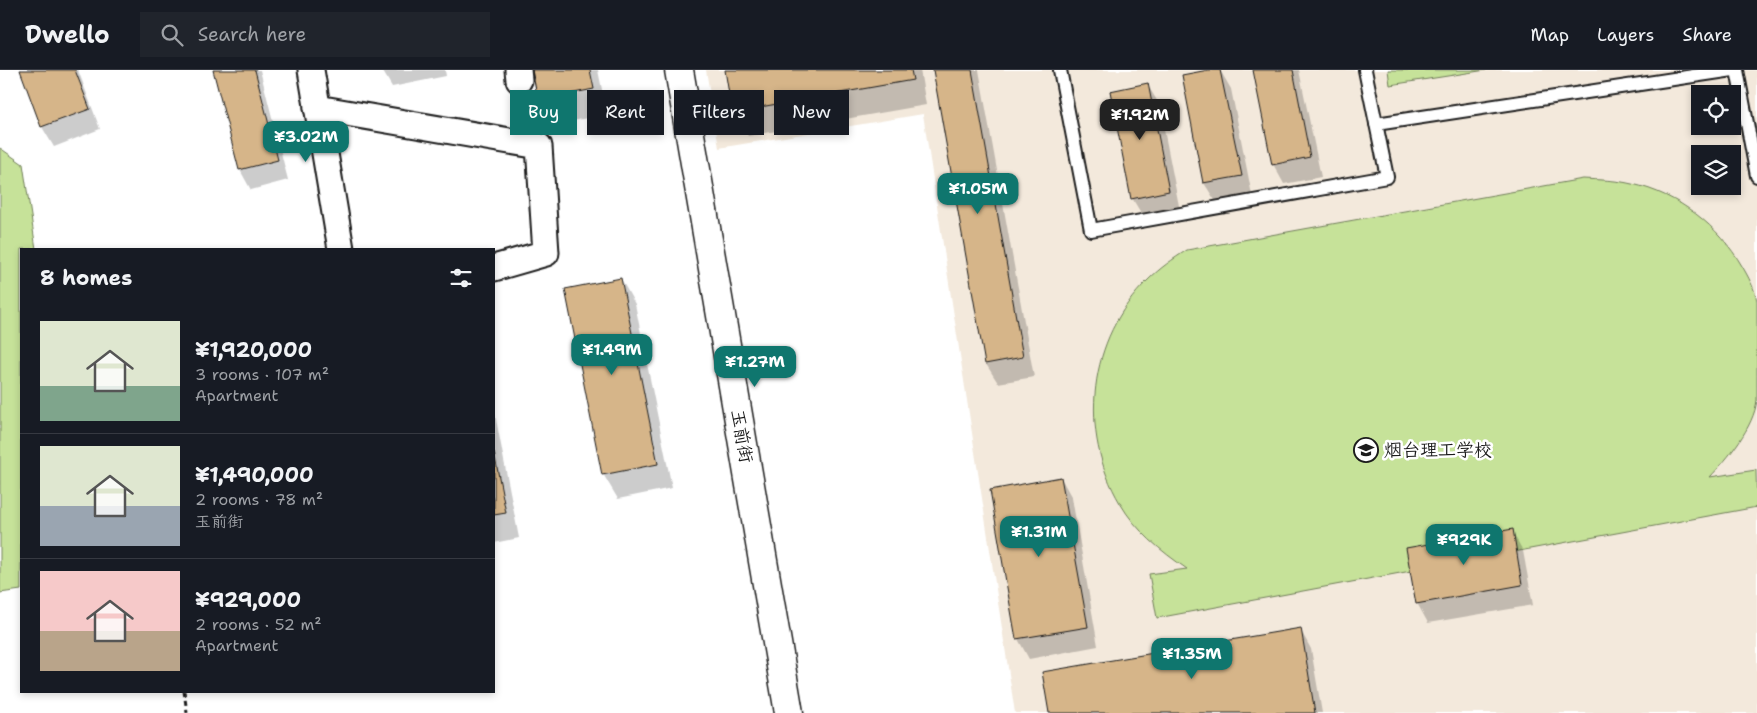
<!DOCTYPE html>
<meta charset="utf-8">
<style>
body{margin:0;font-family:"Shantell Sans","LXGW WenKai TC",sans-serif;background:#20242c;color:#f1f3f6;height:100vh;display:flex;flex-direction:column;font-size:19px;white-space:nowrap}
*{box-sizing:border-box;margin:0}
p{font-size:16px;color:#9ea1a6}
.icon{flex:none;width:28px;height:28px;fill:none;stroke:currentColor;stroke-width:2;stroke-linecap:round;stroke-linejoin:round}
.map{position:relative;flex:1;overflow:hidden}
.side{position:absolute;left:20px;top:178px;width:475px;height:445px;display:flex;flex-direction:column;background:#171b24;border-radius:0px;box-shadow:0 2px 8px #0003}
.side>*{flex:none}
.guide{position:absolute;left:510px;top:20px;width:475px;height:45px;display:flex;gap:10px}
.controls{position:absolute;left:1691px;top:15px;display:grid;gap:10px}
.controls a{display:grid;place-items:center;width:50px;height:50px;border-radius:0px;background:#171b24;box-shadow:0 2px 8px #0003;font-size:25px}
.price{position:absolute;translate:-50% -42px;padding:0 11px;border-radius:10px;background:#0f766e;color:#fff;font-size:16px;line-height:32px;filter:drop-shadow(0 1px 2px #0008)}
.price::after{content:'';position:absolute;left:50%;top:30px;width:15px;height:11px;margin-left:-8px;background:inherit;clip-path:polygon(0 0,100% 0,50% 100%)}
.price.selected{background:#222;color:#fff}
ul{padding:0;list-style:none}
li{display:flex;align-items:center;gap:15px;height:125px;padding:0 20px}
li+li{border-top:1px solid #363941}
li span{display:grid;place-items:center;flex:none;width:140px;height:100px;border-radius:0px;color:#555}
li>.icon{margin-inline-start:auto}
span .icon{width:60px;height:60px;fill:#fffc;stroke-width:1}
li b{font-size:21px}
h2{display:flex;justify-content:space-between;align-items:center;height:60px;padding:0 20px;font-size:21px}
.tag{padding:0 18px;border-radius:0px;background:#171b24;box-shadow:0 2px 8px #0003;font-size:18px;line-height:45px}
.tag.selected{background:#0f766e;color:#fff}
header{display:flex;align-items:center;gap:30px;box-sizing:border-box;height:70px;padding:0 25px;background:#171b24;border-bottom:1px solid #363941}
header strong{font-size:24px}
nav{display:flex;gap:28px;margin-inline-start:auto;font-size:18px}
.search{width:350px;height:45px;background:#20242c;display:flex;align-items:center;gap:12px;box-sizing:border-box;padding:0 18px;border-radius:0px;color:#9ea1a6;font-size:19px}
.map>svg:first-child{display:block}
.built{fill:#f3e9dc;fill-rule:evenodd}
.green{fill:#c6e299;stroke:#717f5a}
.shadow{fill:#0003}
.building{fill:#d6b589;stroke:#1c1c1c}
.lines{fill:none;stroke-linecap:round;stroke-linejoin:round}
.service-casing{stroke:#1c1c1c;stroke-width:16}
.minor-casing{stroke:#1c1c1c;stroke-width:29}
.tertiary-casing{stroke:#1c1c1c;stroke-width:31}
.path{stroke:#1c1c1c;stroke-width:3;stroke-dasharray:5 4;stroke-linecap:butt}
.service{stroke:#fff;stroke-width:12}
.minor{stroke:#fff;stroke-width:25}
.tertiary{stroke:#fff;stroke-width:28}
.labels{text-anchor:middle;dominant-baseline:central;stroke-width:5;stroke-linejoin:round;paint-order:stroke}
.street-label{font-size:18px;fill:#1c1c1c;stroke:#fff}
.poi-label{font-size:18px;fill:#1c1c1c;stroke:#fff;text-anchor:start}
</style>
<header>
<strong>Dwello</strong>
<div class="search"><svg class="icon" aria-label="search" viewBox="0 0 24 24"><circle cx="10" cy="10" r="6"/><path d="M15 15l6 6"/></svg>Search here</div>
<nav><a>Map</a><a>Layers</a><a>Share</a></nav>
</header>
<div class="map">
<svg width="1757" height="643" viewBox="0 0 1757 643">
<rect width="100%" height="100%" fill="#fff"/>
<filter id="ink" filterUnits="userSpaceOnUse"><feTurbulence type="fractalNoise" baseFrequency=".02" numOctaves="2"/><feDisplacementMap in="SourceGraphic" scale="10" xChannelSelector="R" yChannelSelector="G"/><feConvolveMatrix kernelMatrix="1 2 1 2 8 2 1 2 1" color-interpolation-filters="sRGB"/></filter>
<g filter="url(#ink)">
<path class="built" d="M 706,0 L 1757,0 L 1757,643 L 1015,643 L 923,44 L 719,78 ZM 1700,24 L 1732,24 L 1732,56 L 1700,56 ZM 1700,84 L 1732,84 L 1732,116 L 1700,116 Z"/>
<g class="green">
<path d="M 1388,0 L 1486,0 L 1390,15 Z"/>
<path d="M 0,78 L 23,94 L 36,179 L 21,179 L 21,520 L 0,523 Z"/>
<path d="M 1583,109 C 1600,110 1616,110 1632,114 C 1678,124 1719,156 1742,196 C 1748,206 1755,219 1757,231 C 1757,247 1757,264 1757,280 C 1757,297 1757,314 1757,330 C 1754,357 1728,388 1710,407 L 1756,400 L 1757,437 L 1157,548 L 1149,504 L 1187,499 C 1161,481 1136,461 1120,433 C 1078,362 1088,268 1148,210 C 1160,198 1173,189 1187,180 Z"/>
</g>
<g class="shadow">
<path d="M 21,0 L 78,0 L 100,59 L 54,77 L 42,57 Z"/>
<path d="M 215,0 L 260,0 L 288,110 L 251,120 L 240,100 Z"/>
<path d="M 382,0 L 445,0 L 446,6 L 392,17 Z"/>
<path d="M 533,0 L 598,0 L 607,44 L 553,55 L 539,30 Z"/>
<path d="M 726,0 L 920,0 L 926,35 L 748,66 L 734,41 Z"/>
<path d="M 934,0 L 979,0 L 1034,307 L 998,313 L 986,294 Z"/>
<path d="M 1214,0 L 1220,0 L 1231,19 L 1252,125 L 1216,132 L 1204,113 Z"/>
<path d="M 1254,0 L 1299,0 L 1321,107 L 1284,114 L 1273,94 Z"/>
<path d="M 1147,14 L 1159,34 L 1180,141 L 1144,148 L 1132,128 Z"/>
<path d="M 621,209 L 635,234 L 672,418 L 618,429 L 603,404 Z"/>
<path d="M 494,339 L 519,468 L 494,473 Z"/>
<path d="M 1061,408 L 1072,428 L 1098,576 L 1029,589 L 1018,569 L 991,421 Z"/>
<path d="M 1512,461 L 1523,481 L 1533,535 L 1428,553 L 1417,533 Z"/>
<path d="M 1300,559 L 1311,579 L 1322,643 L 1050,643 Z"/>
</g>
<g class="building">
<path d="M 20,0 L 75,0 L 90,39 L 41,57 Z"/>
<path d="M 213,0 L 255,0 L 278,90 L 239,100 Z"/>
<path d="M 532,0 L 590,0 L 594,19 L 538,30 Z"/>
<path d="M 725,0 L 911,0 L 913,10 L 732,42 Z"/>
<path d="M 933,0 L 972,0 L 1023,287 L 985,294 Z"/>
<path d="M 1208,0 L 1220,0 L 1242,106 L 1203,113 L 1182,5 Z"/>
<path d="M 1253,0 L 1293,0 L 1310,87 L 1272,95 Z"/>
<path d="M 1148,13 L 1169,121 L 1131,129 L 1110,21 Z"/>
<path d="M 621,208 L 658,394 L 602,405 L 565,219 Z"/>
<path d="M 494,382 L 506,443 L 494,445 Z"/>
<path d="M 1061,407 L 1088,557 L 1016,569 L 990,420 Z"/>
<path d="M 1513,459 L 1522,515 L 1416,534 L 1406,478 Z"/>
<path d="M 1301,558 L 1315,643 L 1049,643 L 1042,602 Z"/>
</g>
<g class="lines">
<defs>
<g id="service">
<path d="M 1060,0 L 1091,160 L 1387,107 L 1365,0"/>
<path d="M 1737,0 L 1757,106"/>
<path d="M 1376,54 L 1733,0"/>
</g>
<g id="minor">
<path d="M 311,0 L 341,179"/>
<path d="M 518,0 L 519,10"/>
<path d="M 317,38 L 539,76 L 546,183 L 494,198"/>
</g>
<path id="tertiary" d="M 679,0 L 789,643"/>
</defs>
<use href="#service" class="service-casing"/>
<use href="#minor" class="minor-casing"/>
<use href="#tertiary" class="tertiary-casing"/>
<path class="path" d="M 184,621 L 187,643"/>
<use href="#service" class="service"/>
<use href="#minor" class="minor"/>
<use href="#tertiary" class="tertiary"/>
</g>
</g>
<defs>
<symbol id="school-ring" viewBox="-11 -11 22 22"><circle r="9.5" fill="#fff" stroke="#1c1c1c" stroke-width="1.5"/><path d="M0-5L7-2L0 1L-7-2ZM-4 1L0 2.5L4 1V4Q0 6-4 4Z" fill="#1c1c1c"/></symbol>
</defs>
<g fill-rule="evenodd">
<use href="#school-ring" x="1352" y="366" width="28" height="28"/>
</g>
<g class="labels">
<g class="street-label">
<text transform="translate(742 366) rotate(80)">玉前街</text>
</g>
<g class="poi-label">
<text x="1384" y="380">烟台理工学校</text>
</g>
</g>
</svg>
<div class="controls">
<a><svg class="icon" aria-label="locate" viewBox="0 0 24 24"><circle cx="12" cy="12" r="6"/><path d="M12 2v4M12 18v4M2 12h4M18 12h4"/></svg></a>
<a><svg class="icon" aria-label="layers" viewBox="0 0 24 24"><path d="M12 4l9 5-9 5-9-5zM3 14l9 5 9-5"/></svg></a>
</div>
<b class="price selected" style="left:1140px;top:71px">¥1.92M</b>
<b class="price" style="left:306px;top:93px">¥3.02M</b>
<b class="price" style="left:978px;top:145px">¥1.05M</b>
<b class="price" style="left:612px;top:306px">¥1.49M</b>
<b class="price" style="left:755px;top:318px">¥1.27M</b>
<b class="price" style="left:1039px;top:488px">¥1.31M</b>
<b class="price" style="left:1464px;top:496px">¥929K</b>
<b class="price" style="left:1192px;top:610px">¥1.35M</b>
<div class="guide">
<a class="tag selected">Buy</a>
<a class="tag">Rent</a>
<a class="tag">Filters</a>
<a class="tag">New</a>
</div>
<section class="side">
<h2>8 homes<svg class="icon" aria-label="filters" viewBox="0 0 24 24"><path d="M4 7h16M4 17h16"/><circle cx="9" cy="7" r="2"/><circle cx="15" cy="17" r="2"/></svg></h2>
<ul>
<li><span style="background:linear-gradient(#dfe7d0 65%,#7fa58c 0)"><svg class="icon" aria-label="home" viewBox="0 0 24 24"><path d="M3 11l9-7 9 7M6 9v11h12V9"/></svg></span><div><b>¥1,920,000</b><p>3 rooms · 107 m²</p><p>Apartment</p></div></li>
<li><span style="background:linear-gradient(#dfe7d0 60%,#9aa5b1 0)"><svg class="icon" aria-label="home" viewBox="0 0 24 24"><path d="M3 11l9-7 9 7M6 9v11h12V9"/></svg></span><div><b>¥1,490,000</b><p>2 rooms · 78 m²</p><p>玉前街</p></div></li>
<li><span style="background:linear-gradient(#f6c9c9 60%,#b9a48a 0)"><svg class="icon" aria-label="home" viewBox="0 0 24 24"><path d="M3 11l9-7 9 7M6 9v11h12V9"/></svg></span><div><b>¥929,000</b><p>2 rooms · 52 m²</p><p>Apartment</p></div></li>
</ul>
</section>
</div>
